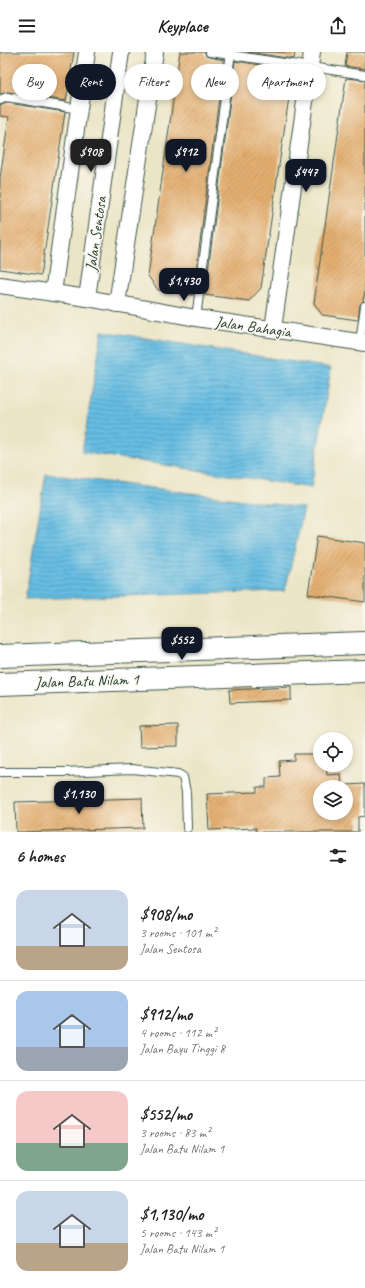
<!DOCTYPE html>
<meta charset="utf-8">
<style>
body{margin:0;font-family:Caveat,sans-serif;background:#f2f2f2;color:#222;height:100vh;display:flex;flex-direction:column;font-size:15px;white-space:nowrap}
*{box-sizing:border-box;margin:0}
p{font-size:13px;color:#767676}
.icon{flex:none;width:22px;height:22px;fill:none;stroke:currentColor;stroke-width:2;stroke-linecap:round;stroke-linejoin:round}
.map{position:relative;height:780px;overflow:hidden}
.drawer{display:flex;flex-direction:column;background:#fff;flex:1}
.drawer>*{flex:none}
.guide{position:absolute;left:12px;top:12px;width:341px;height:36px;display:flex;gap:8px}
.buttons{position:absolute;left:313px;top:680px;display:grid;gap:8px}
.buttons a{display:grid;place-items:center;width:40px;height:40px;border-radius:50%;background:#fff;box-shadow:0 2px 6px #0003;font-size:20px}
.price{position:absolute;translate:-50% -34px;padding:0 9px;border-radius:8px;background:#111827;color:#fff;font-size:13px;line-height:26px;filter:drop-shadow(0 1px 2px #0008)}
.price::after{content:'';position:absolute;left:50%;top:24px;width:12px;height:9px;margin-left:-6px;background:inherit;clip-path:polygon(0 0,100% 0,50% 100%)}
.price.current{background:#222;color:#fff}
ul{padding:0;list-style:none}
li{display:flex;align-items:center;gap:12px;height:100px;padding:0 16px}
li+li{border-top:1px solid #e0e0e0}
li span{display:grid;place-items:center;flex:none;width:112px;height:80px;border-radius:12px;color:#555}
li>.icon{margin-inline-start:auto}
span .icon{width:48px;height:48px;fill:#fffc;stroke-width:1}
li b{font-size:17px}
h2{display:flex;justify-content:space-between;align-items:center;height:48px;padding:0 16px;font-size:17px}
.tag{padding:0 14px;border-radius:18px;background:#fff;box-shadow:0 2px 6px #0003;font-size:14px;line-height:36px}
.tag.current{background:#111827;color:#fff}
header{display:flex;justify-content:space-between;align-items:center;height:52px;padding:0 16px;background:#fff;font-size:18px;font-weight:700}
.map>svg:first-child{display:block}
.water{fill:url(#water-rules);stroke:#427d8c}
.building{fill:url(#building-hatch)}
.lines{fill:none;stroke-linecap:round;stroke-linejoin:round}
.lane-casing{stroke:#3e564a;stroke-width:10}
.street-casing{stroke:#3e564a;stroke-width:18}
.secondary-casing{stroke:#3e564a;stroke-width:24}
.lane{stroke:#fff;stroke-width:8}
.street{stroke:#fff;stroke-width:16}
.secondary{stroke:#fff;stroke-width:22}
.labels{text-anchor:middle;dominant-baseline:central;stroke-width:3;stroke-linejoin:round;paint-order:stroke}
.street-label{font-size:16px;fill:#1f3d34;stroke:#fbf7ec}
</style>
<header><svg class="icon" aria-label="menu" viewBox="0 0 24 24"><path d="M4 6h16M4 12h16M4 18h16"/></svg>Keyplace<svg class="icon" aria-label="share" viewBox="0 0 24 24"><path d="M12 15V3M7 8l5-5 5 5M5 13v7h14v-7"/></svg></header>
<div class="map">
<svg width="365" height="780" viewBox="0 0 365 780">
<defs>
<pattern id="water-rules" width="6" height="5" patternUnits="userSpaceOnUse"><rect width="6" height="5" fill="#66bde3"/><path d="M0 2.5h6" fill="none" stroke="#539bb9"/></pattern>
<pattern id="building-hatch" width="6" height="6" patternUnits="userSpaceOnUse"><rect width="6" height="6" fill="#e4af70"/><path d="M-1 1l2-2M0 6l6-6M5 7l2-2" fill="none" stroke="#b8905d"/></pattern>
</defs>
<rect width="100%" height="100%" fill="#fbf7ec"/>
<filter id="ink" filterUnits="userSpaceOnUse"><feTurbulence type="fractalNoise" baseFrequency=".025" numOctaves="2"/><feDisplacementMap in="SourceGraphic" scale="8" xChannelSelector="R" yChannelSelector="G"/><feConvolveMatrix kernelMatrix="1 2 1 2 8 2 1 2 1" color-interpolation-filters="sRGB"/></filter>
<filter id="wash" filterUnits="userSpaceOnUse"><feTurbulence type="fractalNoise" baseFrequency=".012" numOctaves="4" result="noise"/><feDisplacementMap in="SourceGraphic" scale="16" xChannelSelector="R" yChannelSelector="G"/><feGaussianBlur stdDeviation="0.9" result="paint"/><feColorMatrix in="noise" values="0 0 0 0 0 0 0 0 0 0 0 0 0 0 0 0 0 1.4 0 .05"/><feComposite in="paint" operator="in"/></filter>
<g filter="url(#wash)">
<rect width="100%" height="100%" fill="#ebe5c7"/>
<g class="water">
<path d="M 102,279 L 331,316 L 311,436 L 82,400 Z"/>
<path d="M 46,422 L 304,456 L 285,539 L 25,547 Z"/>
</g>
<g id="blocks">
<g class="building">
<path d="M 0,0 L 74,0 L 66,49 L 8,40 L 0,42 Z"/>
<path d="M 180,0 L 205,0 L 206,4 L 209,5 L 224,8 L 193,243 L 158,238 L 148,224 Z"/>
<path d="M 247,0 L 295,0 L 294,7 Z"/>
<path d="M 347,0 L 365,0 L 365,17 L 345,14 Z"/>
<path d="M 235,9 L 293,18 L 261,236 L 249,249 L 205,243 Z"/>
<path d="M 346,26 L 365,28 L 365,239 L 363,249 L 360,253 L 358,268 L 322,263 L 314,251 Z"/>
<path d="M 8,51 L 65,60 L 41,223 L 0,217 L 0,126 L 9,65 L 0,64 L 0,53 Z"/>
<path d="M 317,484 L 365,491 L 365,550 L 308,542 Z"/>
<path d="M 291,635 L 291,648 L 230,651 L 229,638 Z"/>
<path d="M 178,673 L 178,694 L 140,695 L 139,674 Z"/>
<path d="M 294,702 L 314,702 L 314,707 L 320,707 L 320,713 L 326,713 L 327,723 L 341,722 L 342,735 L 320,735 L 320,761 L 346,761 L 346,733 L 365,732 L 365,764 L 358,765 L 358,780 L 256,780 L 256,776 L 209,778 L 207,742 L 257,740 L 257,735 L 266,735 L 266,726 L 280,725 L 279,709 L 294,708 Z"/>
<path d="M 142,746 L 143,776 L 16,780 L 15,750 Z"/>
</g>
</g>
</g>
<g filter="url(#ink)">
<use href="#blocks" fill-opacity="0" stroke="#3e564a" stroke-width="1"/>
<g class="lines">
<defs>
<g id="lane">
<path d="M 210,0 L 365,23"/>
<path d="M 0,48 L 7,45 L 79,57"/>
<path d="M 196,266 L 231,0"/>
<path d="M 360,290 L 365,254"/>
<path d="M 0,720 L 64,720 L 132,717 L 178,722 L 183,725 L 186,740 L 187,776"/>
</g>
<g id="street">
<path d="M 0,233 L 87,246 L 196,266 L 365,291"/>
<path d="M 53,241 L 87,0"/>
<path d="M 87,246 L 121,0"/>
<path d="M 117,252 L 155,0"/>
<path d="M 273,277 L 312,0"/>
</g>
<g id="secondary">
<path d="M 0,604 L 365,591"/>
<path d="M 0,632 L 365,619"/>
</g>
</defs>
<use href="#lane" class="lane-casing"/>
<use href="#street" class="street-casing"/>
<use href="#secondary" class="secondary-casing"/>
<use href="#lane" class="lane"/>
<use href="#street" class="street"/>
<use href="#secondary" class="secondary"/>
</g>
</g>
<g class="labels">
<g class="street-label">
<text transform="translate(96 182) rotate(-82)">Jalan Sentosa</text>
<text transform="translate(253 275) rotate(8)">Jalan Bahagia</text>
<text transform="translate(87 629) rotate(-2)">Jalan Batu Nilam 1</text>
</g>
</g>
</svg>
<div class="buttons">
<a><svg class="icon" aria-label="locate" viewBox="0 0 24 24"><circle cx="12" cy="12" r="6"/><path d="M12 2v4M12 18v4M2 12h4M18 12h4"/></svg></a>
<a><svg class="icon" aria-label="layers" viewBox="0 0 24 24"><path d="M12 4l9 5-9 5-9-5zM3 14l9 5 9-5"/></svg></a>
</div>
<b class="price current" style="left:91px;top:121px">$908</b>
<b class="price" style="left:186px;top:121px">$912</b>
<b class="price" style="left:306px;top:141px">$447</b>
<b class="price" style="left:184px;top:250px">$1,430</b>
<b class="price" style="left:182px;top:609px">$552</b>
<b class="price" style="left:79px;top:763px">$1,130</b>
<div class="guide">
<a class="tag">Buy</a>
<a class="tag current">Rent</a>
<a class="tag">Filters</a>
<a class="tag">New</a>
<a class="tag">Apartment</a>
</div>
</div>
<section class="drawer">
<h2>6 homes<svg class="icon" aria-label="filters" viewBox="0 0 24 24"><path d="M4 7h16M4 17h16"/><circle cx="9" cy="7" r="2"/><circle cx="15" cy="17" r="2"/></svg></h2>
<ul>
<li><span style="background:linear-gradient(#c9d6e8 70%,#b9a48a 0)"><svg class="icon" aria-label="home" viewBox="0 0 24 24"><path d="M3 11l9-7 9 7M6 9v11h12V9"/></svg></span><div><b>$908/mo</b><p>3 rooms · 101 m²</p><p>Jalan Sentosa</p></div></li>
<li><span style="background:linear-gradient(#a9c7e8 70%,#9aa5b1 0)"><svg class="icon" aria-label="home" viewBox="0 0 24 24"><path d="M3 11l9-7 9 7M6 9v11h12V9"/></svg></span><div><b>$912/mo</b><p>4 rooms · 112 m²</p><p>Jalan Bayu Tinggi 8</p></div></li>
<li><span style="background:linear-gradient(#f6c9c9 65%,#7fa58c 0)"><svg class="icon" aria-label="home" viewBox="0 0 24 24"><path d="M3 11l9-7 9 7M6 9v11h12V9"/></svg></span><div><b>$552/mo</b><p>3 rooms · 83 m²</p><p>Jalan Batu Nilam 1</p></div></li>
<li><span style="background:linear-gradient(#c9d6e8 65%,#b9a48a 0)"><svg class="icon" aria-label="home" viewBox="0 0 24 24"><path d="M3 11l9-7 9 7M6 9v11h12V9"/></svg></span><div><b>$1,130/mo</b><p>5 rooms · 143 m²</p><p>Jalan Batu Nilam 1</p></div></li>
</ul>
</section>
